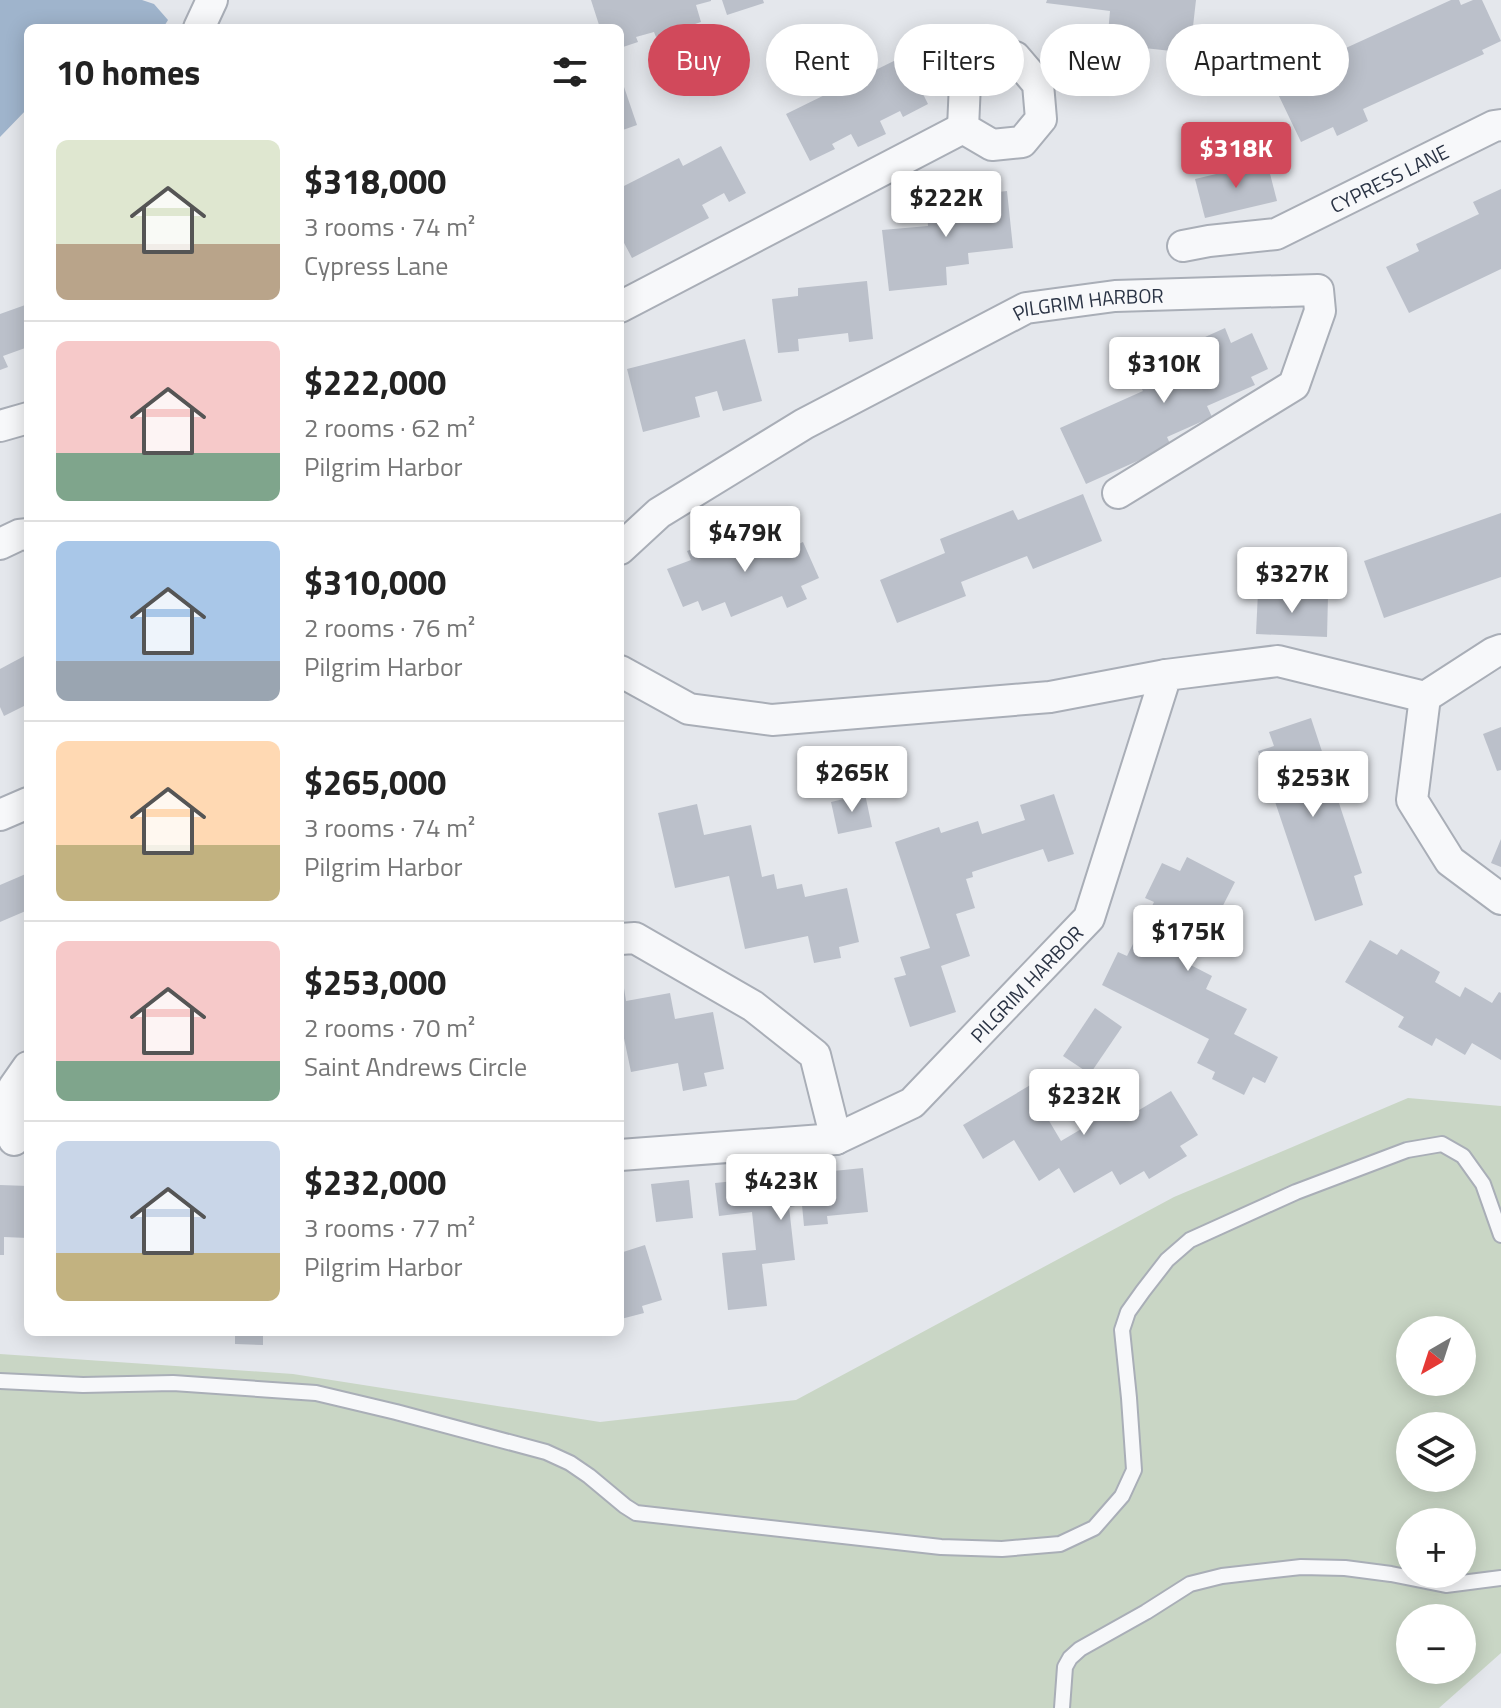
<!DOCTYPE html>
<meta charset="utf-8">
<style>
body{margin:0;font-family:"Titillium Web",sans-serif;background:#f2f2f2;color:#222;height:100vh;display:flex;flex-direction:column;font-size:30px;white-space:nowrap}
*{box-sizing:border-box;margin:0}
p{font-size:26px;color:#767676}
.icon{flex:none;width:44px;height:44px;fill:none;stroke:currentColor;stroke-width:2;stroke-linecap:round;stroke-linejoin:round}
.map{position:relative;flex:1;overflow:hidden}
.details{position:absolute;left:24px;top:24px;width:600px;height:1312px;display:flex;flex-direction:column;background:#fff;border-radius:12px;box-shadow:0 4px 20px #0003}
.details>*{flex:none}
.top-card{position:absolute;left:648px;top:24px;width:732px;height:72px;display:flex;gap:16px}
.needle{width:52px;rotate:219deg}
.tools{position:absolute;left:1396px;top:1316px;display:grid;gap:16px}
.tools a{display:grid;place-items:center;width:80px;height:80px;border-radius:50%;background:#fff;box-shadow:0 4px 20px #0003;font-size:40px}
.price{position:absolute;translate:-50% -68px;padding:0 18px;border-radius:8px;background:#fff;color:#222;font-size:26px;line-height:52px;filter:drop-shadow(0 2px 4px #0008)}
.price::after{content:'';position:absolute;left:50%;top:48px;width:24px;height:18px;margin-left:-12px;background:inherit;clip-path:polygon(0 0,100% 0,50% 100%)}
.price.selected{background:#d1495b;color:#fff}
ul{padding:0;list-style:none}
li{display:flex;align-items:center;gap:24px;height:200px;padding:0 32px}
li+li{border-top:2px solid #e0e0e0}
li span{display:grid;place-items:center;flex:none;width:224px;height:160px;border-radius:12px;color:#555}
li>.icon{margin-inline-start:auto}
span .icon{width:96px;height:96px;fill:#fffc;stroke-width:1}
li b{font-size:34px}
h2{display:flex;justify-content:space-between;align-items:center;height:96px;padding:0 32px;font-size:34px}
.chip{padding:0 28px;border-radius:36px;background:#fff;box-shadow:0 4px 20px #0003;font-size:28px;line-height:72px}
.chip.selected{background:#d1495b;color:#fff}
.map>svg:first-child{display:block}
.green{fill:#c9d6c5;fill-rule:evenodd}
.water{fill:#9fb4cc}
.building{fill:#bbc0ca}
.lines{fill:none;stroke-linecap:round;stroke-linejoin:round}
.service-casing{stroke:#a9aeb7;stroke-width:18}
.minor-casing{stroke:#a9aeb7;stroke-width:34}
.service{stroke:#f7f8fa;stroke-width:14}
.minor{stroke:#f7f8fa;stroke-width:30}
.labels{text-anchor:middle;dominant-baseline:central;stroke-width:6;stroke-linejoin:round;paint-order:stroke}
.street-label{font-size:20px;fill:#2b3445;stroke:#f4f6f9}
</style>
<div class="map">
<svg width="1501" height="1708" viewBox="0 0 1501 1708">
<rect width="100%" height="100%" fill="#e4e7ec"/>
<path class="green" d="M 1408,1098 L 1501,1106 L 1501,1653 L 1439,1708 L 0,1708 L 0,1354 L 293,1374 L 600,1422 L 796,1400 L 1174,1197 ZM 1410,1330 L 1462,1330 L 1462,1382 L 1410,1382 ZM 1410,1426 L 1462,1426 L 1462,1478 L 1410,1478 ZM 1410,1522 L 1462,1522 L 1462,1574 L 1410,1574 ZM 1410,1618 L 1462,1618 L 1462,1670 L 1410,1670 Z"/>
<path class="water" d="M 0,0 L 142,0 L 154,4 L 168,20 L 163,28 L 28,28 L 28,108 L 0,137 Z"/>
<g class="building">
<path d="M 591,0 L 711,0 L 711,1 L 696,5 L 701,22 L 656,37 L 654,32 L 636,37 L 638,42 L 620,48 L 620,28 L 600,28 Z"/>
<path d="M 722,0 L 763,0 L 764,3 L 727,15 Z"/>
<path d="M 1047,0 L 1196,0 L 1190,53 L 1107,44 L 1110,11 L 1046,3 Z"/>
<path d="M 1451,0 L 1459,0 L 1461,5 L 1473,0 L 1482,0 L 1501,41 L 1482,50 L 1484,54 L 1363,109 L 1368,121 L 1337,136 L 1333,127 L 1301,142 L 1278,94 L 1311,80 L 1309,74 L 1340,60 L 1337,52 Z"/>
<path d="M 904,56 L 928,104 L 903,117 L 900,111 L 880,121 L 886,134 L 858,147 L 851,134 L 832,144 L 835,149 L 810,161 L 786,114 Z"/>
<path d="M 623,84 L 637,125 L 620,131 L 620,85 Z"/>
<path d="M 721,146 L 746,193 L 729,202 L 724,193 L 702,205 L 709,218 L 632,258 L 623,241 L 620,243 L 620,188 L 679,158 L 683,166 Z"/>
<path d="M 1267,162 L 1277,201 L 1205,218 L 1195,179 Z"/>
<path d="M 1501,189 L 1501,269 L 1409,313 L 1386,267 L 1419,251 L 1416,244 L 1479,214 L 1473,202 Z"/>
<path d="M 1007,191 L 1013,248 L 968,253 L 969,264 L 946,267 L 947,285 L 889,291 L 882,230 L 928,226 L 926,200 Z"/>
<path d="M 867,281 L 873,339 L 849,342 L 848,333 L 798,339 L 799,351 L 778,353 L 772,299 L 798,296 L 798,288 Z"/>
<path d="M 28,304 L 28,347 L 3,356 L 8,367 L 0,370 L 0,314 Z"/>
<path d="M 1225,328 L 1231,343 L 1252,333 L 1268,369 L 1251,377 L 1255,385 L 1207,406 L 1212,417 L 1167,437 L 1171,446 L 1086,484 L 1060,428 L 1143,391 L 1138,382 L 1188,359 L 1183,347 Z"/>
<path d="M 745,339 L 762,401 L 723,411 L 717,391 L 695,397 L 700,417 L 643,432 L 627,369 Z"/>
<path d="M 1083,494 L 1102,541 L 1033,569 L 1027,556 L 961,582 L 966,596 L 897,623 L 880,580 L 945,553 L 940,539 L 1013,510 L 1018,520 Z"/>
<path d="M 1501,513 L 1501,577 L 1384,618 L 1364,561 Z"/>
<path d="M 780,526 L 789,548 L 803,542 L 819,578 L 801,586 L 807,599 L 787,608 L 782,596 L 731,617 L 725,602 L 702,611 L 698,601 L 683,607 L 667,569 L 691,560 L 687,551 L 710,542 L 715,554 L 757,536 L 760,543 L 771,539 L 768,531 Z"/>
<path d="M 1258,592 L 1328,596 L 1327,637 L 1256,634 Z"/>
<path d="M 28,654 L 28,704 L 4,716 L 0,707 L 0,669 Z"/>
<path d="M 1311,718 L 1362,873 L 1354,876 L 1363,905 L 1315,921 L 1258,751 L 1274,746 L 1269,732 Z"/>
<path d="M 1501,727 L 1501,770 L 1497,771 L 1483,734 Z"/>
<path d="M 865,794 L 872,827 L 838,834 L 831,802 Z"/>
<path d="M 1054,794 L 1074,854 L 1048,862 L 1043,849 L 972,872 L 973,877 L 966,879 L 975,908 L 956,914 L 970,956 L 941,966 L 956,1012 L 910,1027 L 894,978 L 906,975 L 900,957 L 930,948 L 895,842 L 939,827 L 941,833 L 978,821 L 982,834 L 1025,820 L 1020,805 Z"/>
<path d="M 697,804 L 704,835 L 751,825 L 762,877 L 774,874 L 777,889 L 802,884 L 805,897 L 847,888 L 859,942 L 839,947 L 841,958 L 814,963 L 808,936 L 745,949 L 729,876 L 675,888 L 658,813 Z"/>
<path d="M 1501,839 L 1501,867 L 1491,863 Z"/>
<path d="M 1187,857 L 1235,882 L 1211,929 L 1197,922 L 1179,959 L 1212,976 L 1206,989 L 1247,1009 L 1234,1034 L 1278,1057 L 1265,1083 L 1253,1077 L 1244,1095 L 1212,1079 L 1215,1072 L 1197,1063 L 1209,1039 L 1102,985 L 1118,952 L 1127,956 L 1154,902 L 1145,898 L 1162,863 L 1180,871 Z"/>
<path d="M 28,873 L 28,910 L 0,922 L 0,885 Z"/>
<path d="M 1370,940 L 1397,955 L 1401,949 L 1440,972 L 1435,982 L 1460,997 L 1465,987 L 1492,1003 L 1499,992 L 1501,993 L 1501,1060 L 1472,1043 L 1465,1055 L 1436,1038 L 1432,1046 L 1398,1027 L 1404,1017 L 1345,982 Z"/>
<path d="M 620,975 L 622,975 L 626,1001 L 670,993 L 675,1019 L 713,1012 L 724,1069 L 704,1073 L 707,1086 L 683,1091 L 678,1063 L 631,1072 L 620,1019 Z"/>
<path d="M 1095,1008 L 1122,1027 L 1090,1074 L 1063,1056 Z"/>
<path d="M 1049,1074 L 1069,1107 L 1048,1119 L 1061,1141 L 1117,1108 L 1124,1119 L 1171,1091 L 1198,1135 L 1180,1146 L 1187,1156 L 1149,1179 L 1144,1171 L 1120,1185 L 1112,1171 L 1074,1193 L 1059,1168 L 1039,1181 L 1014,1140 L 983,1159 L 963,1125 Z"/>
<path d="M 863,1168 L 868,1212 L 827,1216 L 828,1224 L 804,1226 L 802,1205 L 789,1207 L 795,1260 L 762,1264 L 767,1306 L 728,1310 L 722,1253 L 756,1250 L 752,1212 L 719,1216 L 715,1183 Z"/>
<path d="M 689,1180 L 693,1218 L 656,1222 L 651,1184 Z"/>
<path d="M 0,1185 L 28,1186 L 28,1238 L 4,1237 L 4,1255 L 0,1255 Z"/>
<path d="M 645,1245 L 662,1300 L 642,1306 L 644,1313 L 621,1319 L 620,1253 Z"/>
<path d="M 235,1332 L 263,1332 L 263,1345 L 235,1344 Z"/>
</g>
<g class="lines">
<defs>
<g id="service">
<path d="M 0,1381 L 83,1385 L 173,1383 L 316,1393 L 396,1412 L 546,1452 L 570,1463 L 589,1476 L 625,1506 L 636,1513 L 941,1547 L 1002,1549 L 1060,1544 L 1094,1528 L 1122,1496 L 1134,1470 L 1129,1398 L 1122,1330 L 1128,1312 L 1143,1291 L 1167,1260 L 1190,1240 L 1296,1192 L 1407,1150 L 1442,1144 L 1463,1156 L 1483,1184 L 1501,1235"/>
<path d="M 1062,1708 L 1065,1667 L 1070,1658 L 1080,1649 L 1146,1612 L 1190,1584 L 1222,1576 L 1301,1567 L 1345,1568 L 1391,1574 L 1446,1585 L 1501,1578"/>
</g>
<g id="minor">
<path d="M 199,28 L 212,0"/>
<path d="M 993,53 L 1015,57 L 1038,84 L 1041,119 L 1022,142 L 992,145 L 963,128 L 965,83 Z"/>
<path id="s1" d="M 1183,246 L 1209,241 L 1276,234 L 1494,126 L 1501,125"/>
<path d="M 620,307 L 963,128"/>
<path d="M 0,426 L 28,418"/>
<path d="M 0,544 L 19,535 L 28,534"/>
<path id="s2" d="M 620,549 L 659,513 L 804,424 L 1026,308 L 1115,296 L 1318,290 L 1320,311 L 1294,385 L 1118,493"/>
<path d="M 1501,650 L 1493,653 L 1425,697 L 1412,800 L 1450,861 L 1501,899"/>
<path d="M 620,671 L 689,709 L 772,720 L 1050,697 L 1166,675"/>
<path d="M 0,815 L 28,803"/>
<path d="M 620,939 L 635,938 L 753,1006 L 815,1055 L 836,1139"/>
<path d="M 14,1140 L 14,1087 L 28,1067"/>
<path id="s3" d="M 620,1155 L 836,1139 L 912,1103 L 1089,918 L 1166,675 L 1278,661 L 1425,697"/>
</g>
</defs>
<use href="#service" class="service-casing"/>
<use href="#minor" class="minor-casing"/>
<use href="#service" class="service"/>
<use href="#minor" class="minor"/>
</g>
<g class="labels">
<g class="street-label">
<text stroke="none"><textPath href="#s1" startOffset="220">CYPRESS LANE</textPath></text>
<text stroke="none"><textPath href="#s2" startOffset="536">PILGRIM HARBOR</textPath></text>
<text stroke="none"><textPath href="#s3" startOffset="466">PILGRIM HARBOR</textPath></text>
</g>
</g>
</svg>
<div class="tools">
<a><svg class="needle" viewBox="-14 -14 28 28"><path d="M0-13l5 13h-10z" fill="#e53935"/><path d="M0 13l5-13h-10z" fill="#767676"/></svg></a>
<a><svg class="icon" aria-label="layers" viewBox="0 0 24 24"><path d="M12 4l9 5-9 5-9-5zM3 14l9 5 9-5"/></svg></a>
<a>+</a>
<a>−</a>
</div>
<b class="price selected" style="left:1236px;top:190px">$318K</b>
<b class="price" style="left:946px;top:239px">$222K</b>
<b class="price" style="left:1164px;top:405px">$310K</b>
<b class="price" style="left:745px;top:574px">$479K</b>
<b class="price" style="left:1292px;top:615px">$327K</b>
<b class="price" style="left:852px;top:814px">$265K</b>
<b class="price" style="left:1313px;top:819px">$253K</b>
<b class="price" style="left:1188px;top:973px">$175K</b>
<b class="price" style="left:1084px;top:1137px">$232K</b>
<b class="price" style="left:781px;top:1222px">$423K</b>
<div class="top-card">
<a class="chip selected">Buy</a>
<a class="chip">Rent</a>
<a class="chip">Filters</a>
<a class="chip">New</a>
<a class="chip">Apartment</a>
</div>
<section class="details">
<h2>10 homes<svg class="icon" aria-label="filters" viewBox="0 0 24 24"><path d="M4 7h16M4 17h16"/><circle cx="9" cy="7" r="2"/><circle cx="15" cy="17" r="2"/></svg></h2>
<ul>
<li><span style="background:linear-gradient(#dfe7d0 65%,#b9a48a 0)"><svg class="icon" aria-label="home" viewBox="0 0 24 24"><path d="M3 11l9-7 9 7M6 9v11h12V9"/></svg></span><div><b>$318,000</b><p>3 rooms · 74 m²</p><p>Cypress Lane</p></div></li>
<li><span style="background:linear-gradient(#f6c9c9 70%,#7fa58c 0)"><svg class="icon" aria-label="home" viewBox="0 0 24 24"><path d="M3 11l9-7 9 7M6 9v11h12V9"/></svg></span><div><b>$222,000</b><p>2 rooms · 62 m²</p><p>Pilgrim Harbor</p></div></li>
<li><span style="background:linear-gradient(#a9c7e8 75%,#9aa5b1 0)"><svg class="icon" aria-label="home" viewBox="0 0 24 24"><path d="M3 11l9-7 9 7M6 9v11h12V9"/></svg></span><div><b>$310,000</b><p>2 rooms · 76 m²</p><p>Pilgrim Harbor</p></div></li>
<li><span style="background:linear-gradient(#ffd9b3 65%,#c2b280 0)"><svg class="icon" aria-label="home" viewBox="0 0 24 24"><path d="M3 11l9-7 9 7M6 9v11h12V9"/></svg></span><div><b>$265,000</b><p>3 rooms · 74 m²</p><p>Pilgrim Harbor</p></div></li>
<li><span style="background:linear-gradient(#f6c9c9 75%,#7fa58c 0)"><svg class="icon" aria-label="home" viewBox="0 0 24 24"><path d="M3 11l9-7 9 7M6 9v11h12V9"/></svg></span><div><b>$253,000</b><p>2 rooms · 70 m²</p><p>Saint Andrews Circle</p></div></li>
<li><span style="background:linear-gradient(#c9d6e8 70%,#c2b280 0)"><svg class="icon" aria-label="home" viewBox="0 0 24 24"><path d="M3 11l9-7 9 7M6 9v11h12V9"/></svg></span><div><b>$232,000</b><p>3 rooms · 77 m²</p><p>Pilgrim Harbor</p></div></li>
</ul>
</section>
</div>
